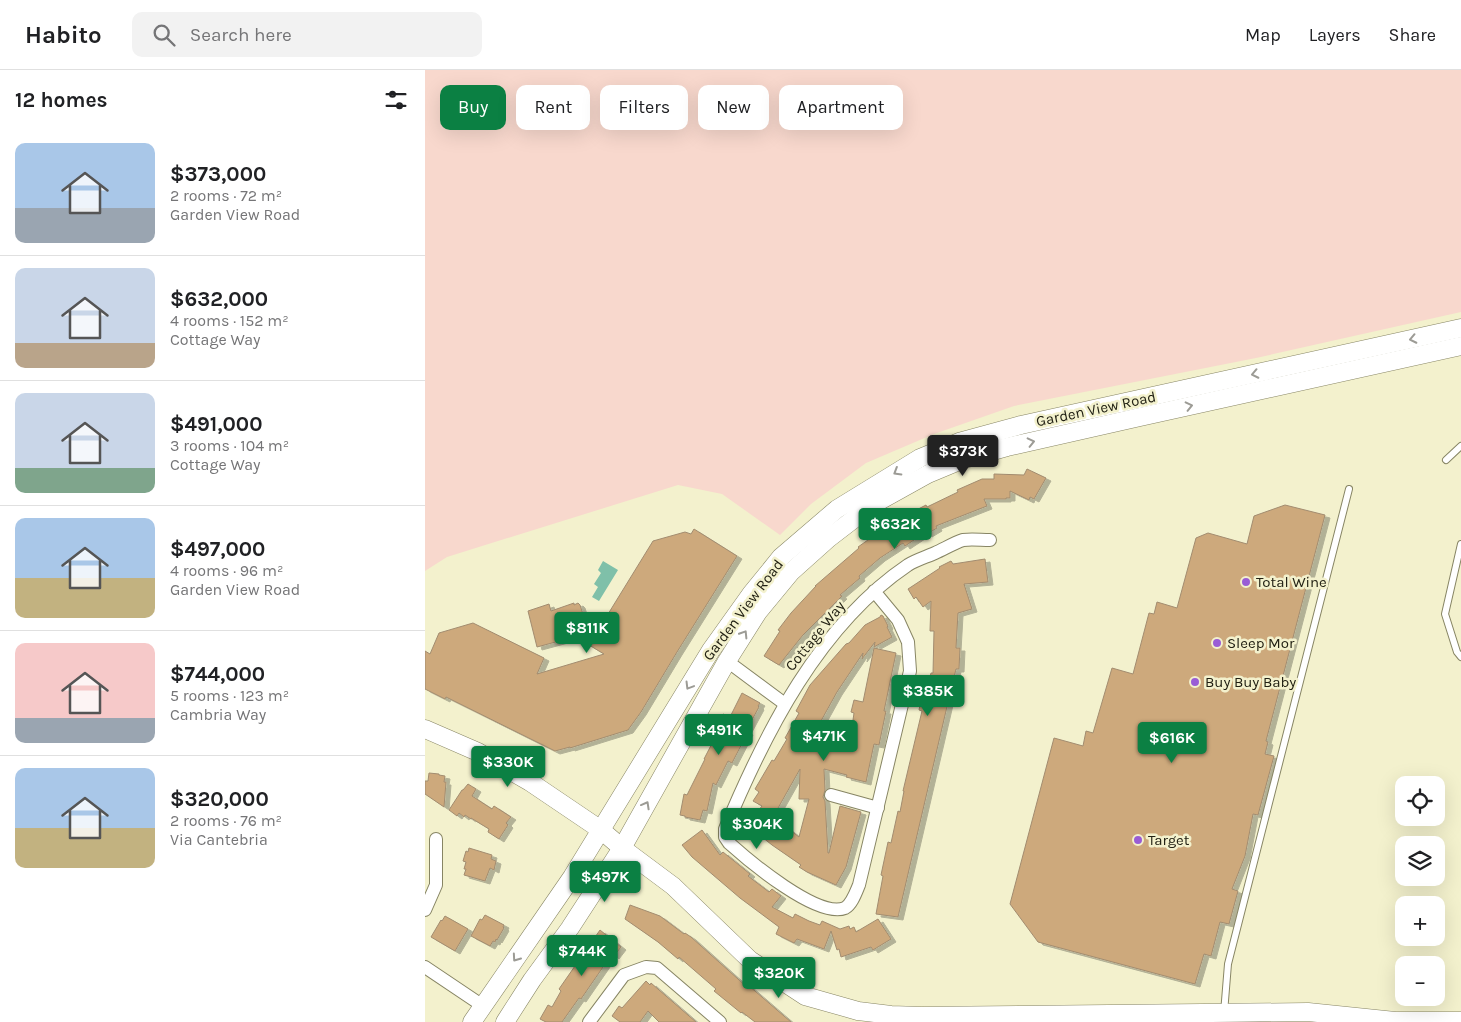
<!DOCTYPE html>
<meta charset="utf-8">
<style>
body{margin:0;font-family:Karla,sans-serif;background:#f2f2f2;color:#202124;height:100vh;display:flex;flex-direction:column;font-size:19px;white-space:nowrap}
*{box-sizing:border-box;margin:0}
p{font-size:16px;color:#757577}
.icon{flex:none;width:28px;height:28px;fill:none;stroke:currentColor;stroke-width:2;stroke-linecap:round;stroke-linejoin:round}
.map{position:relative;flex:1;overflow:hidden}
.sheet{display:flex;flex-direction:column;background:#fff;width:425px}
.sheet>*{flex:none}
.banner{position:absolute;left:15px;top:15px;width:475px;height:45px;display:flex;gap:10px}
.controls{position:absolute;left:970px;top:706px;display:grid;gap:10px}
.controls a{display:grid;place-items:center;width:50px;height:50px;border-radius:10px;background:#fff;box-shadow:0 5px 20px #0002;font-size:25px}
.price{position:absolute;translate:-50% -42px;padding:0 11px;border-radius:5px;background:#0b8043;color:#fff;font-size:16px;line-height:32px;filter:drop-shadow(0 1px 2px #0008)}
.price::after{content:'';position:absolute;left:50%;top:30px;width:15px;height:11px;margin-left:-8px;background:inherit;clip-path:polygon(0 0,100% 0,50% 100%)}
.price.on{background:#222;color:#fff}
ul{padding:0;list-style:none}
li{display:flex;align-items:center;gap:15px;height:125px;padding:0 15px}
li+li{border-top:1px solid #e0e0e0}
li span{display:grid;place-items:center;flex:none;width:140px;height:100px;border-radius:10px;color:#555}
li>.icon{margin-inline-start:auto}
span .icon{width:60px;height:60px;fill:#fffc;stroke-width:1}
li b{font-size:21px}
h2{display:flex;justify-content:space-between;align-items:center;height:60px;padding:0 15px;font-size:21px}
.pill{padding:0 18px;border-radius:10px;background:#fff;box-shadow:0 5px 20px #0002;font-size:18px;line-height:45px}
.pill.on{background:#0b8043;color:#fff}
header{display:flex;align-items:center;gap:30px;box-sizing:border-box;height:70px;padding:0 25px;background:#fff;border-bottom:1px solid #e0e0e0}
header strong{font-size:24px}
nav{display:flex;gap:28px;margin-inline-start:auto;font-size:18px}
.search{width:350px;height:45px;background:#f2f2f2;display:flex;align-items:center;gap:12px;box-sizing:border-box;padding:0 18px;border-radius:10px;color:#757577;font-size:19px}
main{display:flex;flex:1;min-height:0}
.map>svg:first-child{display:block}
.green{fill:#f8d8cd}
.water{fill:#7fc0a9}
.building{fill:#cda97b;stroke:#a28c70;fill-rule:evenodd;filter:url(#shadow)}
.lines{fill:none;stroke-linecap:round;stroke-linejoin:round}
.lane-casing{stroke:#878564;stroke-width:8}
.street-casing{stroke:#878564;stroke-width:14}
.secondary-casing{stroke:#878564;stroke-width:19}
.lane{stroke:#fff;stroke-width:6}
.street{stroke:#fff;stroke-width:12}
.secondary{stroke:#fff;stroke-width:18}
.oneway{stroke:#9c9b95}
.poi-dot{fill:#995dd5;stroke:#f3f1cd;stroke-width:2}
.labels{text-anchor:middle;dominant-baseline:central;stroke-width:5;stroke-linejoin:round;paint-order:stroke}
.street-label{font-size:15px;fill:#222114;stroke:#f3f1cd}
.poi-label{font-size:15px;fill:#222114;stroke:#f3f1cd;text-anchor:start}
</style>
<header>
<strong>Habito</strong>
<div class="search"><svg class="icon" aria-label="search" viewBox="0 0 24 24"><circle cx="10" cy="10" r="6"/><path d="M15 15l6 6"/></svg>Search here</div>
<nav><a>Map</a><a>Layers</a><a>Share</a></nav>
</header>
<main>
<section class="sheet">
<h2>12 homes<svg class="icon" aria-label="filters" viewBox="0 0 24 24"><path d="M4 7h16M4 17h16"/><circle cx="9" cy="7" r="2"/><circle cx="15" cy="17" r="2"/></svg></h2>
<ul>
<li><span style="background:linear-gradient(#a9c7e8 65%,#9aa5b1 0)"><svg class="icon" aria-label="home" viewBox="0 0 24 24"><path d="M3 11l9-7 9 7M6 9v11h12V9"/></svg></span><div><b>$373,000</b><p>2 rooms · 72 m²</p><p>Garden View Road</p></div></li>
<li><span style="background:linear-gradient(#c9d6e8 75%,#b9a48a 0)"><svg class="icon" aria-label="home" viewBox="0 0 24 24"><path d="M3 11l9-7 9 7M6 9v11h12V9"/></svg></span><div><b>$632,000</b><p>4 rooms · 152 m²</p><p>Cottage Way</p></div></li>
<li><span style="background:linear-gradient(#c9d6e8 75%,#7fa58c 0)"><svg class="icon" aria-label="home" viewBox="0 0 24 24"><path d="M3 11l9-7 9 7M6 9v11h12V9"/></svg></span><div><b>$491,000</b><p>3 rooms · 104 m²</p><p>Cottage Way</p></div></li>
<li><span style="background:linear-gradient(#a9c7e8 60%,#c2b280 0)"><svg class="icon" aria-label="home" viewBox="0 0 24 24"><path d="M3 11l9-7 9 7M6 9v11h12V9"/></svg></span><div><b>$497,000</b><p>4 rooms · 96 m²</p><p>Garden View Road</p></div></li>
<li><span style="background:linear-gradient(#f6c9c9 75%,#9aa5b1 0)"><svg class="icon" aria-label="home" viewBox="0 0 24 24"><path d="M3 11l9-7 9 7M6 9v11h12V9"/></svg></span><div><b>$744,000</b><p>5 rooms · 123 m²</p><p>Cambria Way</p></div></li>
<li><span style="background:linear-gradient(#a9c7e8 60%,#c2b280 0)"><svg class="icon" aria-label="home" viewBox="0 0 24 24"><path d="M3 11l9-7 9 7M6 9v11h12V9"/></svg></span><div><b>$320,000</b><p>2 rooms · 76 m²</p><p>Via Cantebria</p></div></li>
</ul>
</section>
<div class="map">
<svg width="1036" height="952" viewBox="0 0 1036 952">
<defs>
<filter id="shadow"><feDropShadow dx="5" dy="3" stdDeviation="0" flood-color="#0004"/></filter>
</defs>
<rect width="100%" height="100%" fill="#f3f1cd"/>
<path class="green" d="M 0,0 L 1036,0 L 1036,242 L 831,288 L 589,336 L 509,364 L 441,393 L 386,434 L 355,465 L 297,424 L 253,415 L 22,487 L 0,501 Z"/>
<path class="water" d="M 178,491 L 193,500 L 174,531 L 167,527 L 173,517 L 169,514 L 176,503 L 173,500 Z"/>
<g class="building">
<path d="M 602,399 L 621,408 L 609,429 L 605,427 L 604,430 L 585,421 L 585,428 L 581,428 L 581,429 L 559,429 L 562,436 L 511,456 L 512,458 L 502,464 L 501,462 L 480,476 L 478,473 L 455,488 L 434,506 L 435,508 L 415,525 L 417,526 L 378,565 L 354,595 L 339,586 L 355,561 L 353,560 L 366,543 L 391,516 L 390,516 L 434,478 L 433,477 L 450,465 L 476,448 L 501,435 L 502,437 L 533,422 L 532,420 L 557,409 L 569,409 L 569,404 L 599,405 Z"/>
<path d="M 860,435 L 900,445 L 841,671 L 843,672 L 840,684 L 849,686 L 833,745 L 828,744 L 820,786 L 807,819 L 813,821 L 804,854 L 795,852 L 786,886 L 779,884 L 770,914 L 613,872 L 585,834 L 629,668 L 658,676 L 661,661 L 668,663 L 687,598 L 708,604 L 724,543 L 729,544 L 732,532 L 752,538 L 771,468 L 783,463 L 822,474 L 829,446 Z"/>
<path d="M 269,459 L 312,486 L 252,582 L 216,642 L 203,660 L 145,678 L 145,677 L 130,681 L 21,627 L 20,629 L 0,619 L 0,581 L 5,584 L 14,563 L 48,553 L 119,588 L 112,604 L 179,584 L 164,575 L 228,471 L 260,462 L 266,464 Z"/>
<path d="M 560,489 L 563,512 L 539,514 L 547,539 L 533,543 L 531,578 L 535,578 L 534,599 L 531,599 L 524,628 L 473,847 L 451,844 L 458,806 L 456,805 L 463,772 L 466,773 L 473,741 L 475,742 L 479,721 L 478,721 L 497,641 L 494,640 L 499,615 L 502,606 L 505,607 L 506,603 L 508,603 L 509,561 L 505,561 L 506,531 L 498,537 L 491,527 L 489,529 L 483,519 L 515,498 L 514,497 L 526,491 L 528,494 Z"/>
<path d="M 149,533 L 149,535 L 153,533 L 155,535 L 164,563 L 112,577 L 103,541 L 124,534 L 126,541 Z"/>
<path d="M 456,545 L 458,546 L 463,556 L 462,557 L 467,567 L 449,577 L 450,572 L 437,589 L 438,583 L 412,622 L 386,669 L 420,677 L 423,663 L 426,664 L 429,643 L 426,642 L 429,630 L 438,632 L 449,578 L 471,583 L 459,641 L 461,641 L 454,675 L 449,674 L 441,712 L 421,707 L 422,705 L 399,699 L 400,720 L 398,727 L 400,731 L 403,783 L 404,783 L 415,736 L 436,742 L 421,797 L 411,815 L 382,802 L 374,797 L 376,795 L 347,775 L 322,755 L 337,736 L 328,731 L 334,722 L 330,719 L 347,690 L 349,691 L 362,669 L 360,668 L 374,643 L 371,641 L 385,615 L 421,574 L 424,573 L 440,555 L 455,547 ZM 375,699 L 374,729 L 384,729 L 374,767 L 348,747 Z"/>
<path d="M 317,623 L 335,633 L 333,636 L 334,637 L 321,661 L 323,662 L 307,693 L 303,691 L 291,715 L 288,713 L 282,741 L 278,740 L 275,750 L 260,747 L 260,746 L 255,745 L 259,724 L 262,725 L 280,689 L 279,689 L 295,658 L 291,656 L 298,644 L 305,647 Z"/>
<path d="M 4,703 L 14,704 L 14,705 L 20,706 L 19,712 L 21,712 L 19,737 L 0,724 L 0,711 L 3,711 Z"/>
<path d="M 43,714 L 51,719 L 47,726 L 67,739 L 69,736 L 86,747 L 81,753 L 83,755 L 74,769 L 63,762 L 64,759 L 46,748 L 46,749 L 40,745 L 39,747 L 34,743 L 32,746 L 24,740 L 37,720 L 38,720 Z"/>
<path d="M 277,760 L 295,785 L 298,782 L 325,804 L 323,806 L 344,822 L 347,819 L 356,826 L 347,837 L 368,848 L 370,844 L 384,851 L 395,855 L 397,851 L 415,859 L 424,856 L 425,859 L 429,857 L 431,862 L 453,849 L 466,869 L 448,880 L 446,877 L 416,887 L 414,879 L 412,880 L 406,861 L 399,879 L 372,869 L 369,873 L 351,864 L 354,857 L 315,828 L 267,787 L 257,775 Z"/>
<path d="M 44,778 L 67,785 L 66,789 L 71,791 L 69,800 L 65,798 L 60,811 L 39,805 L 41,799 L 39,799 L 41,792 L 38,791 L 41,781 L 43,782 Z"/>
<path d="M 205,835 L 235,846 L 259,864 L 260,863 L 266,867 L 322,917 L 323,915 L 366,952 L 330,952 L 317,942 L 316,943 L 289,921 L 291,919 L 254,887 L 253,889 L 233,872 L 200,849 Z"/>
<path d="M 60,845 L 79,855 L 78,857 L 79,858 L 72,870 L 71,869 L 70,872 L 68,871 L 65,876 L 46,866 L 55,849 L 57,850 Z"/>
<path d="M 20,846 L 43,859 L 30,881 L 6,867 L 16,850 L 17,851 Z"/>
<path d="M 175,860 L 196,877 L 189,886 L 187,884 L 156,929 L 154,928 L 137,952 L 121,952 L 115,949 L 123,935 L 127,937 L 136,921 L 134,919 Z"/>
<path d="M 221,911 L 225,915 L 226,913 L 271,952 L 234,952 L 223,941 L 215,952 L 195,952 L 187,946 L 194,936 L 197,938 Z"/>
</g>
<g class="lines">
<defs>
<g id="lane">
<path d="M 1021,390 L 1036,376"/>
<path d="M 1036,474 L 1020,544 L 1032,582 L 1036,587"/>
<path d="M 799,943 L 803,894 L 924,419"/>
</g>
<g id="street">
<path d="M 449,521 L 473,550 L 483,572 L 485,601 L 434,815 C 431,822 427,834 420,838 C 393,849 324,791 304,773 L 300,767 L 300,759 C 340,663 394,555 483,495 C 491,490 501,487 510,483 C 519,479 529,473 538,470 C 546,469 556,470 565,470"/>
<path d="M 302,591 L 360,634"/>
<path d="M 406,725 L 453,738"/>
<path d="M 0,840 L 11,815 L 11,769"/>
<path d="M 0,897 L 58,936"/>
<path d="M 164,952 L 199,905 L 221,897 L 232,898 L 295,952"/>
</g>
<g id="secondary">
<path d="M 0,659 L 53,682 L 105,712 L 176,760 L 197,778 L 248,816 L 325,890 L 380,926 L 433,941 L 466,945 L 496,946 L 883,942 L 970,951 L 1036,951"/>
<path d="M 47,952 L 147,807 L 286,580 L 326,524 L 356,487 L 412,439 L 495,388 L 534,372 L 596,355 L 1036,258"/>
<path d="M 80,952 L 107,910 L 145,858 L 197,778 L 302,591 L 333,542 L 366,502 L 404,468 L 447,435 L 503,404 L 539,389 L 582,377 L 715,347 L 1036,276"/>
</g>
</defs>
<use href="#lane" class="lane-casing"/>
<use href="#street" class="street-casing"/>
<use href="#secondary" class="secondary-casing"/>
<use href="#lane" class="lane"/>
<use href="#street" class="street"/>
<use href="#secondary" class="secondary"/>
</g>
<defs><path id="oneway-chevron" d="M-2-3.5L2.5 0L-2 3.5" fill="none" stroke-width="1.6" stroke-linecap="round" stroke-linejoin="round" transform="scale(1.25)"/></defs>
<g class="oneway">
<use href="#oneway-chevron" transform="translate(988 269) rotate(168)"/>
<use href="#oneway-chevron" transform="translate(830 304) rotate(168)"/>
<use href="#oneway-chevron" transform="translate(764 336) rotate(-13)"/>
<use href="#oneway-chevron" transform="translate(606 372) rotate(-13)"/>
<use href="#oneway-chevron" transform="translate(472 402) rotate(149)"/>
<use href="#oneway-chevron" transform="translate(319 564) rotate(-58)"/>
<use href="#oneway-chevron" transform="translate(264 616) rotate(121)"/>
<use href="#oneway-chevron" transform="translate(221 735) rotate(-61)"/>
<use href="#oneway-chevron" transform="translate(91 888) rotate(125)"/>
</g>
<g class="poi-dot">
<circle cx="821" cy="512" r="5"/>
<circle cx="792" cy="573" r="5"/>
<circle cx="770" cy="612" r="5"/>
<circle cx="713" cy="770" r="5"/>
</g>
<g class="labels">
<g class="street-label">
<text transform="translate(671 339) rotate(-12)">Garden View Road</text>
<text transform="translate(318 540) rotate(-53)">Garden View Road</text>
<text transform="translate(390 566) rotate(-51)">Cottage Way</text>
</g>
<g class="poi-label">
<text x="831" y="512">Total Wine</text>
<text x="802" y="573">Sleep Mor</text>
<text x="780" y="612">Buy Buy Baby</text>
<text x="723" y="770">Target</text>
</g>
</g>
</svg>
<div class="controls">
<a><svg class="icon" aria-label="locate" viewBox="0 0 24 24"><circle cx="12" cy="12" r="6"/><path d="M12 2v4M12 18v4M2 12h4M18 12h4"/></svg></a>
<a><svg class="icon" aria-label="layers" viewBox="0 0 24 24"><path d="M12 4l9 5-9 5-9-5zM3 14l9 5 9-5"/></svg></a>
<a>+</a>
<a>−</a>
</div>
<b class="price on" style="left:538px;top:407px">$373K</b>
<b class="price" style="left:470px;top:480px">$632K</b>
<b class="price" style="left:162px;top:584px">$811K</b>
<b class="price" style="left:503px;top:647px">$385K</b>
<b class="price" style="left:294px;top:686px">$491K</b>
<b class="price" style="left:399px;top:692px">$471K</b>
<b class="price" style="left:747px;top:694px">$616K</b>
<b class="price" style="left:83px;top:718px">$330K</b>
<b class="price" style="left:332px;top:780px">$304K</b>
<b class="price" style="left:180px;top:833px">$497K</b>
<b class="price" style="left:157px;top:907px">$744K</b>
<b class="price" style="left:354px;top:929px">$320K</b>
<div class="banner">
<a class="pill on">Buy</a>
<a class="pill">Rent</a>
<a class="pill">Filters</a>
<a class="pill">New</a>
<a class="pill">Apartment</a>
</div>
</div>
</main>
